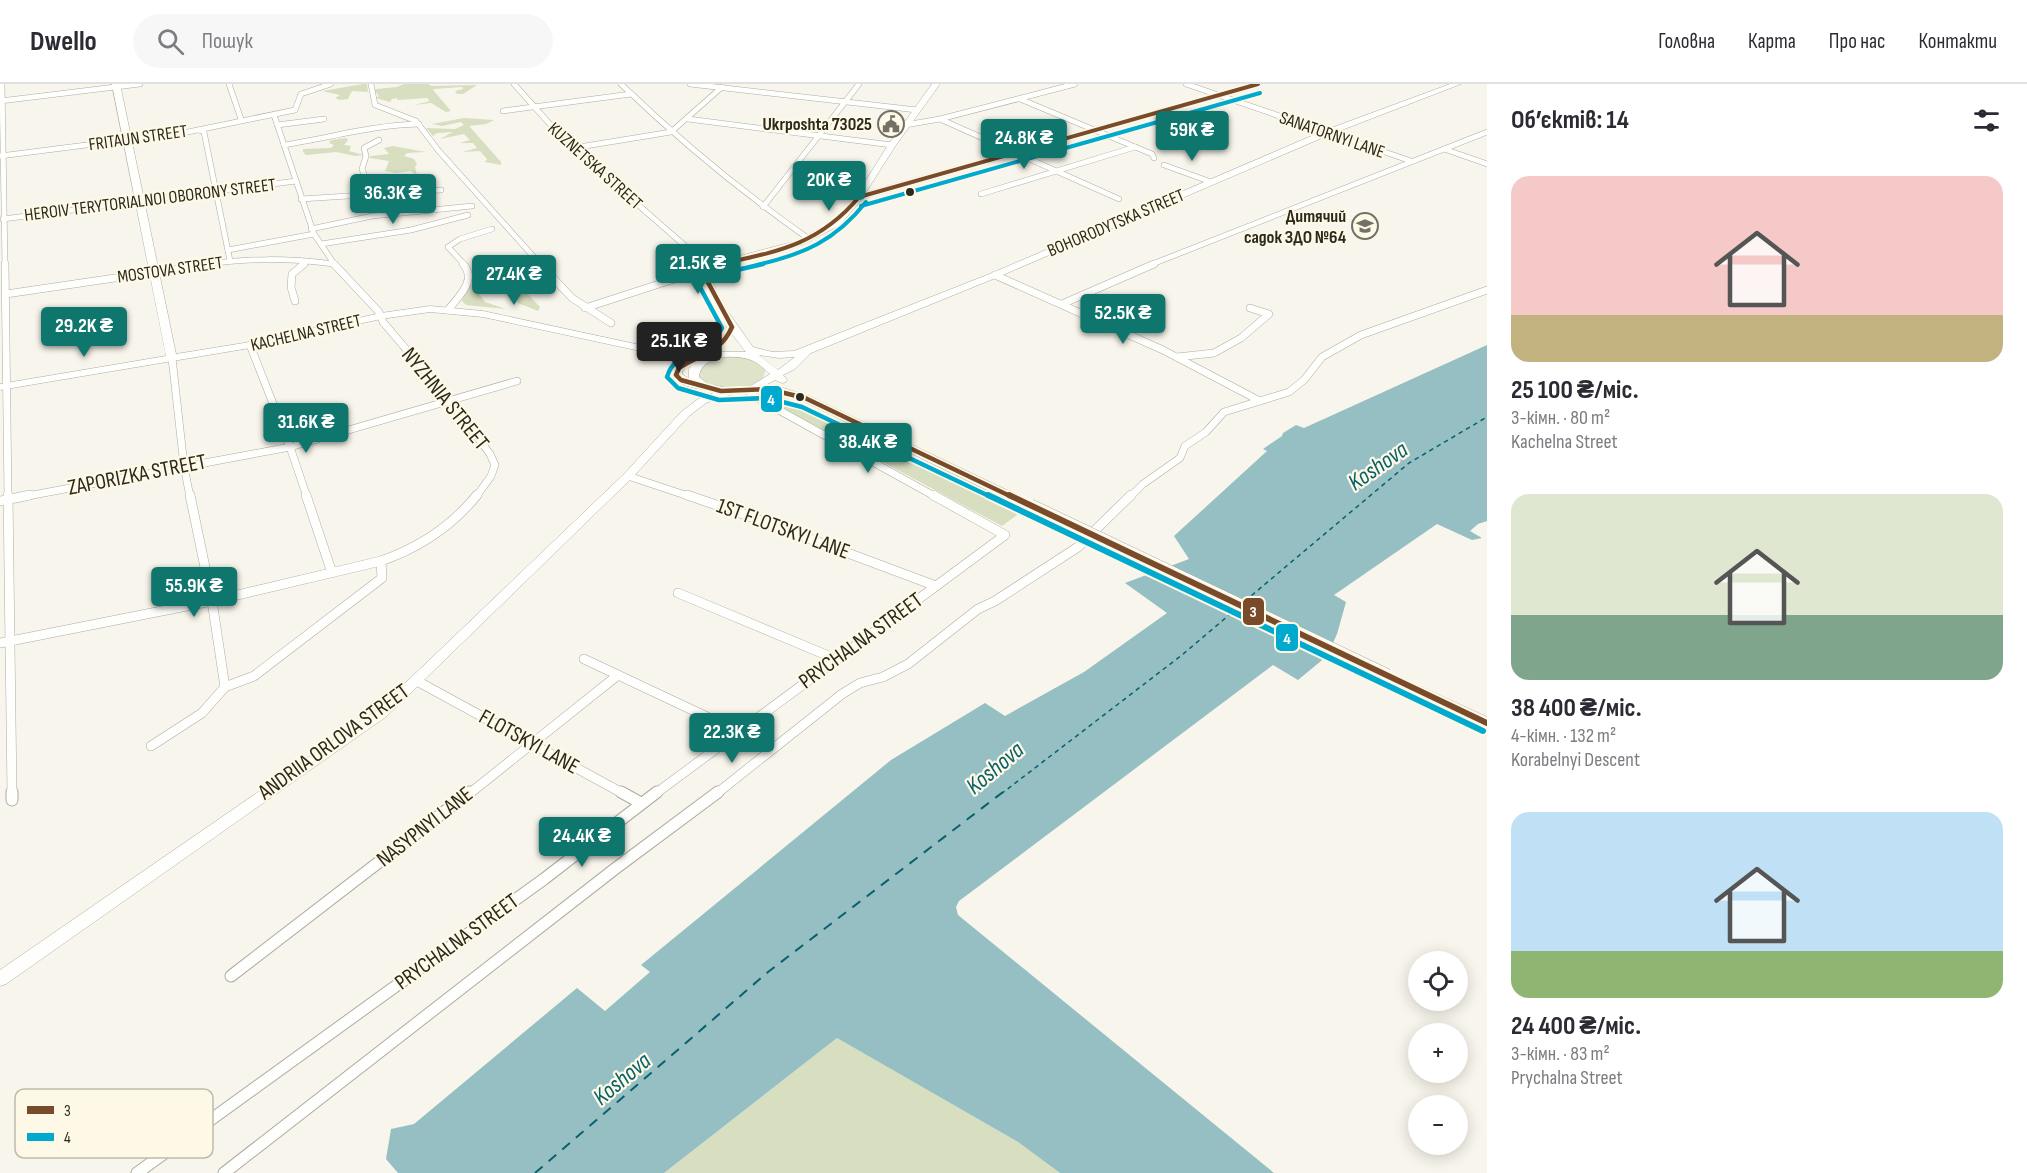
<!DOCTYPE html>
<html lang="uk">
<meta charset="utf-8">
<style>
body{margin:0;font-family:"Sofia Sans Condensed",sans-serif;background:#f7f7f7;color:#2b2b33;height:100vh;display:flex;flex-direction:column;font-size:22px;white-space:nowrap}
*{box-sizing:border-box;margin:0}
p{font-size:20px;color:#7c7c81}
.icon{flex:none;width:33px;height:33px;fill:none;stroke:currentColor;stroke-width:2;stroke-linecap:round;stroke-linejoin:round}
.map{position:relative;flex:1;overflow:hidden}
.drawer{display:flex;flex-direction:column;background:#fff;width:540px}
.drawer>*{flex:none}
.controls{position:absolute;left:1408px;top:867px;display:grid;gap:12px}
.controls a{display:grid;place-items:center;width:60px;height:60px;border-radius:50%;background:#fff;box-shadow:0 3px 15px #0003;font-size:30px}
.price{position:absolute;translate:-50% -51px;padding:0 14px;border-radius:6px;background:#0f766e;color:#fff;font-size:20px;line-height:39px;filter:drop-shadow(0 2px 3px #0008)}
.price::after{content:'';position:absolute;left:50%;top:36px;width:18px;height:14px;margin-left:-9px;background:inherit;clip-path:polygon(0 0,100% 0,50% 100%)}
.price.on{background:#222;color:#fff}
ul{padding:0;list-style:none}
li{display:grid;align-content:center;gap:12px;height:318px;padding:0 24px}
li span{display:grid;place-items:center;height:186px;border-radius:18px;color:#555}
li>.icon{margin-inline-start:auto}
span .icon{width:108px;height:108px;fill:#fffc;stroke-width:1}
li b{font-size:26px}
h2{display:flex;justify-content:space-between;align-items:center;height:72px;padding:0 24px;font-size:26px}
header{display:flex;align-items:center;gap:36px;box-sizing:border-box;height:84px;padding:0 30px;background:#fff;border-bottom:2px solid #e1e1e2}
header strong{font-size:28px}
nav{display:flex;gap:33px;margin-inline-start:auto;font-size:21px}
.search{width:420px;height:54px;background:#f7f7f7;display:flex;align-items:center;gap:15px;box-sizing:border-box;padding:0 21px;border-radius:33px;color:#7c7c81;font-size:22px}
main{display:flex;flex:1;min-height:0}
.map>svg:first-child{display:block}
.green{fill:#dee3ca}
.forest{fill:#d8dec0}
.water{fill:#95bfc2}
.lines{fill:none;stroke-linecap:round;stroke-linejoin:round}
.ferry-far1{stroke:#08616c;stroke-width:1.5;stroke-dasharray:4.5 4;stroke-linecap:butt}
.ferry{stroke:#08616c;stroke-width:2;stroke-dasharray:10 8;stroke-linecap:butt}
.street-far3-casing{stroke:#aeaca2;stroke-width:6}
.street-far2-casing{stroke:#aeaca2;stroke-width:8}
.street-far1-casing{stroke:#aeaca2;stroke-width:10}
.street-casing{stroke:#aeaca2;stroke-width:13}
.secondary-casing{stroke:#aeaca2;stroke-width:1}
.street-far3{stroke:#fefefc;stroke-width:5}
.street-far2{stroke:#fefefc;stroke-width:7}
.street-far1{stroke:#fefefc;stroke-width:9}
.street{stroke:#fefefc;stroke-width:11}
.secondary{fill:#fefefc;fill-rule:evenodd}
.secondary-bridge-casing{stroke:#aeaca2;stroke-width:15;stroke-linecap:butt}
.secondary-bridge{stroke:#fefefc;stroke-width:14}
.bus-1-far2-casing{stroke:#fef9e6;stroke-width:7}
.bus-1-far1-casing{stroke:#fef9e6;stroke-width:8}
.bus-1-casing{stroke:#fef9e6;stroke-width:10}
.bus-2-far2-casing{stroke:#fef9e6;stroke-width:7}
.bus-2-far1-casing{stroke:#fef9e6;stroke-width:8}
.bus-2-casing{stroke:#fef9e6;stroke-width:10}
.bus-1-far2{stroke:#7a4b2a;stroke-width:4}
.bus-1-far1{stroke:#7a4b2a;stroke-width:4.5}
.bus-1{stroke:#7a4b2a;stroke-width:6}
.bus-2-far2{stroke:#00a9ce;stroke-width:4}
.bus-2-far1{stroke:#00a9ce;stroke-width:4.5}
.bus-2{stroke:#00a9ce;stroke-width:6}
.bus-dot{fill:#2c291d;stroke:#fef9e6;stroke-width:2}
.labels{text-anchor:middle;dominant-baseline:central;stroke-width:4.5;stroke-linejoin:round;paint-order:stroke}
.far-poi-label{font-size:18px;font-weight:bold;fill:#2c291d;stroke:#fef9e6;text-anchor:end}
.far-street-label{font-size:18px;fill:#2c291d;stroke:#fef9e6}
.street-label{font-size:22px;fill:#2c291d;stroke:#fef9e6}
.water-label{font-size:24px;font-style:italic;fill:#08616c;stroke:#fef9e6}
.key{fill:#fef9e6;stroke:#bfbbaa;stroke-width:1.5}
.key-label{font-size:16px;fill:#2c291d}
.line-badge{stroke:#fef9e6;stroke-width:2}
.badge-label{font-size:16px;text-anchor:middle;font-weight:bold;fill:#fff}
</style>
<header>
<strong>Dwello</strong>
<div class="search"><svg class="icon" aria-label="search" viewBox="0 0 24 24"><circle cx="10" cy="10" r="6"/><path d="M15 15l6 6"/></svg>Пошук</div>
<nav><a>Головна</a><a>Карта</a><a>Про нас</a><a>Контакти</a></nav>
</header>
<main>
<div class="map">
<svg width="1487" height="1089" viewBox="0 0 1487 1089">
<rect width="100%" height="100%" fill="#f8f6ec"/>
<path class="green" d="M 735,272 L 755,276 L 766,285 L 762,296 C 744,308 717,309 700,294 L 701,283 L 714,275 Z"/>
<g class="forest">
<path d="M 363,0 L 367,0 L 368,8 L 352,7 L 348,15 L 340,16 L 335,14 L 340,11 L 322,7 Z"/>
<path d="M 404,0 L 428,0 L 432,2 L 477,1 L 463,10 L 457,10 L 455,7 L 463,5 L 462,3 L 434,5 L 433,6 L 451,27 L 446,28 L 431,19 L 414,21 L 430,17 L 427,14 L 397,16 L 397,14 L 392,15 L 390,18 L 376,14 L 379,12 L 374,6 L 377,5 L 397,3 Z"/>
<path d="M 464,34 L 494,36 L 486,40 L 469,42 L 501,78 L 501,81 L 485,78 L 487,75 L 480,67 L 462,68 L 477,64 L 473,59 L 460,59 L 470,56 L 464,50 L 440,55 L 453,48 L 437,49 L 433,52 L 426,44 L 455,45 L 464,41 L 461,38 L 442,42 L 432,40 Z"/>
<path d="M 346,54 L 348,56 L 344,61 L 351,62 L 349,67 L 364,71 L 355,72 L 336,68 L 306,71 L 303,68 L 303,65 L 331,64 L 334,61 L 329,59 L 331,56 Z"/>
<path d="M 393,62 L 426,68 L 407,69 L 404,72 L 414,75 L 417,80 L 415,83 L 417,91 L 410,87 L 396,89 L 385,87 L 389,77 L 370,74 L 370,72 L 389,70 L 384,64 Z"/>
<path d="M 507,190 L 519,193 L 517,199 L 540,223 L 538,227 L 518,219 L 515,207 L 503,204 L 496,196 L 500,192 Z"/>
<path d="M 470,198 L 485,218 L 506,225 L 466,221 L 462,217 Z"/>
<path d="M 780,312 L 1021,428 L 1002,442 L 765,315 Z"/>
<path d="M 837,954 L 1018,1058 L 1060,1089 L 664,1089 Z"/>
</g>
<path class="water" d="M 1487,261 L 1487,437 L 1478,440 L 1470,447 L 1482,454 L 1472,456 L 1437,440 L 1334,511 L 1346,518 L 1337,550 L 1327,572 L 1298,596 L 1273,581 L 959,817 L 956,823 L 958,831 L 1274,1089 L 1060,1089 L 1018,1058 L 837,954 L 664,1089 L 398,1089 L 386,1075 L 391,1045 L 414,1040 L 577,904 L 605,927 L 650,888 L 641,881 L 891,676 L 985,619 L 1005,632 L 1084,588 L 1167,529 L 1125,499 L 1189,475 L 1174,452 L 1267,367 L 1263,365 L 1282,352 L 1283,349 L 1296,341 L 1304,344 Z"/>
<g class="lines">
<g class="ferry-far1">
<path d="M 1245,517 L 1409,379 L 1487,333"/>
<path d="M 1001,710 L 1182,571 L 1235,526"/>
</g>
<path class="ferry" d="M 535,1089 L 768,888 L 1003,708"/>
<defs>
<g id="street-far3">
<path d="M 2,0 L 5,181"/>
<path d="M 229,0 L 241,35"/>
<path d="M 371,0 L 375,21 L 416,37 L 438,66 L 541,181"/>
<path d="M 514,0 L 565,57 L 707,181"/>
<path d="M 621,0 C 680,57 742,108 809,155"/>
<path d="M 690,0 L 917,26"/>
<path d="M 1186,0 L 1411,77"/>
<path d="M 1020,15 L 1152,70 L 1154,74"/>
<path d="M 0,17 L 140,0"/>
<path d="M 503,27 L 631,10"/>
<path d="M 274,31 L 314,150 L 335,181"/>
<path d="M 688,35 L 892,61"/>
<path d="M 940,35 L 1119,115"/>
<path d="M 277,41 L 324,35"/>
<path d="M 905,41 L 940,35 L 1075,0"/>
<path d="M 199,46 L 204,48 L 230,177"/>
<path d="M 284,61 C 329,54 373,41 419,40"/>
<path d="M 573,64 L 671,48 L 722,3"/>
<path d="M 1444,65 L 1487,80"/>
<path d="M 0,72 L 188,48 L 295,26 L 301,10 L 331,0"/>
<path d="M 1164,81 L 1211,98"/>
<path d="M 368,109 L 370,106 L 362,85 L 366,72 L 364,64 L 379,56"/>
<path d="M 981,110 L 1135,63"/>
<path d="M 301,115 L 441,106"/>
<path d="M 763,123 L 859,0"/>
<path d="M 3,135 L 296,97"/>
<path d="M 311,145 L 372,132 L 472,122"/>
<path d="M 321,160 L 411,146 L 468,131"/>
<path d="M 228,166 L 314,150"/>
<path d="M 200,181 C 249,174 286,174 334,180"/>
<path d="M 302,181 L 306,178"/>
<path d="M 465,181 L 448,163 L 460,155 L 492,145"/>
<path d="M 1150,181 L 1487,48"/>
</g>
<g id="street-far2">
<path d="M 5,180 L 8,413"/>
<path d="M 334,180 L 379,228 L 383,238 L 450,317 L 490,370 L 495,381 L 491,392 L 476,413"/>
<path d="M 540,180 L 572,214 L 611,239"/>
<path d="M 705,180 L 709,183"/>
<path d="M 995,191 L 1163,266 L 1258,316"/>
<path d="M 6,210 L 210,180"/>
<path d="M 295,217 L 291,203 L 292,190 L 304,180"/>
<path d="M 1062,220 L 1154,180"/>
<path d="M 585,224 L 690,190"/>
<path d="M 448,226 C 458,213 478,196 463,180"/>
<path d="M 250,261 L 290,363 L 307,413"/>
<path d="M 1177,273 L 1214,269 L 1241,254 L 1269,230 L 1250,224"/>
<path d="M 172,274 L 184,382 L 190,413"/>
<path d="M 747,306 L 755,313 L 936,413"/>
<path d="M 628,392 L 691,413"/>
<path d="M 22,413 L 290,363 L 517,297"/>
<path d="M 1130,413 L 1143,400 L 1180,374 L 1185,362 L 1206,348 L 1224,328 L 1289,308 L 1304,296 L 1322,273 L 1361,251 L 1487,206"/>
</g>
<g id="street-far1">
<path d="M 8,411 L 12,710"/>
<path d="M 190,411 L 212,517 L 225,603"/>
<path d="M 306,411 L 332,489"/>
<path d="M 687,411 L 746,431 L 936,502"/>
<path d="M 0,417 L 30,411"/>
<path d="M 678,509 L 836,575"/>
<path d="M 0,559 L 212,517 L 381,477"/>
<path d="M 584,575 L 737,647"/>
<path d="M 417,597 L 624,710"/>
<path d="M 225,603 L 254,592 L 382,494 L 381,477 C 418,464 452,442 477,411"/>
<path d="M 151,662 L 202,629 L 225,603"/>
<path d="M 469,710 L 618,591"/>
<path d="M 655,710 L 1005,451 L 933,411"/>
<path d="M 716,710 L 842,610 L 860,599 L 883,593 L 908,580 L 978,525 L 995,517 L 1078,463 L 1131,411"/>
</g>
<g id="street">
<path d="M 12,708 L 12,716"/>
<path d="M 621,708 L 641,719"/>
<path d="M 231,892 L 470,708"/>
<path d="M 137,1089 L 544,795 L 657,708"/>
<path d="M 224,1089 L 616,784 L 718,708"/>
</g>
<g id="secondary">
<path d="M 112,0 L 120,0 L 176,270 L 250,258 L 381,229 L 430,222 L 483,227 L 668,267 L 746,268 C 733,251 696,207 701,186 L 706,181 L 796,157 L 834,137 L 856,112 L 888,61 L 932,0 L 940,0 L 896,61 L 866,108 L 1250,0 L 1262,0 L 862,115 L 840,141 L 802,161 L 712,185 L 709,189 L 721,218 L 753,263 L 772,268 L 794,267 L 992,189 L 1323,47 L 1450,0 L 1461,0 L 1329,51 L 998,193 L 811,269 L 795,285 L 783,291 L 787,296 L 786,298 L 782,299 L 775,296 L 762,303 L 780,303 L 809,312 L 1034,419 L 1036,422 L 1034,425 L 1026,425 L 801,316 L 779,309 L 743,308 L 743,304 L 749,303 L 770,290 C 764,285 758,278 751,276 C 734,270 701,271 699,293 L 709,301 L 735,305 L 735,309 L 706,319 L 689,332 L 632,394 L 387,632 L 6,900 L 0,902 L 0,886 L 377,626 L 624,390 L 681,328 L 698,315 L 716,308 L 686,302 L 672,293 L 671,291 L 675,282 L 692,273 L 668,273 L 483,233 L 430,228 L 381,235 L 250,264 L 0,306 L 0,300 L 166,272 ZM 759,271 L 779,274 L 795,273 L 778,286 ZM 692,281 L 689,285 L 689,295 L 682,290 L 683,286 Z"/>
<path d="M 1387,587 L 1487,633 L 1487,644 L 1382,595 L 1380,592 Z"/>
</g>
</defs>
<use href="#street-far3" class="street-far3-casing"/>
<use href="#street-far2" class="street-far2-casing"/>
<use href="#street-far1" class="street-far1-casing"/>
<use href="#street" class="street-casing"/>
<use href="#secondary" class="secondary-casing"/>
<use href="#street-far3" class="street-far3"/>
<use href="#street-far2" class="street-far2"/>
<use href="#street-far1" class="street-far1"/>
<use href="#street" class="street"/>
<use href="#secondary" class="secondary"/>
<defs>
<path id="secondary-bridge" d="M 1030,422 L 1387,592"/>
</defs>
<use href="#secondary-bridge" class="secondary-bridge-casing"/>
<use href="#secondary-bridge" class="secondary-bridge"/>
<defs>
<g id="bus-1-far2">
<path d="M 859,113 L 1258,0"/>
<path d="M 716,181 C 775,168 818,162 859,113"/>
</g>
<g id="bus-1-far1">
<path d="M 709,183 L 704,191 L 732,243 C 720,270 701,269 679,284 L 676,291 L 681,296 L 721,307 L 768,305 L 805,314 L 1012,413"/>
<path d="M 709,183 L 723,180"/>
</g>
<path id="bus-1" d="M 1009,411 L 1487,639"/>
<g id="bus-2-far2">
<path d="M 861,122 L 1260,9"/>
<path d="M 699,181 L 701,178"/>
<path d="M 757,181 C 804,170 835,157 866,118"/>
</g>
<g id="bus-2-far1">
<path d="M 700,180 L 695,194 L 722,244 C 708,268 675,265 667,293 L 678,304 L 719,316 L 767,314 L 802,323 L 991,413"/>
<path d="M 711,192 L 763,180"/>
</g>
<path id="bus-2" d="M 988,411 L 1483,647"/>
</defs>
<use href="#bus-1-far2" class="bus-1-far2-casing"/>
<use href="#bus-1-far1" class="bus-1-far1-casing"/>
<use href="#bus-1" class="bus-1-casing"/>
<use href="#bus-2-far2" class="bus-2-far2-casing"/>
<use href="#bus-2-far1" class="bus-2-far1-casing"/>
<use href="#bus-2" class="bus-2-casing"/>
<use href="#bus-1-far2" class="bus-1-far2"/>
<use href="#bus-1-far1" class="bus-1-far1"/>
<use href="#bus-1" class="bus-1"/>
<use href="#bus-2-far2" class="bus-2-far2"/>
<use href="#bus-2-far1" class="bus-2-far1"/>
<use href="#bus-2" class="bus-2"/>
</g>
<defs>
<symbol id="civic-ring" viewBox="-11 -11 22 22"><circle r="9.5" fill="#fef9e6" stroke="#737165" stroke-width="1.5"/><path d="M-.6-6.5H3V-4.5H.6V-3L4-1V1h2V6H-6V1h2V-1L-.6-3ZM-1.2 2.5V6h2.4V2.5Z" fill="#737165"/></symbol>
<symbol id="school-ring" viewBox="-11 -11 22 22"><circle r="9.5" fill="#fef9e6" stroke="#737165" stroke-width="1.5"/><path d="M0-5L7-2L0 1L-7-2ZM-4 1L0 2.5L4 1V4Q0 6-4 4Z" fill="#737165"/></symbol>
</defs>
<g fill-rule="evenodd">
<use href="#civic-ring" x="876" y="25" width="30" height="30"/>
<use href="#school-ring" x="1350" y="127" width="30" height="30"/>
</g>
<g class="bus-dot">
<circle cx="910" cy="108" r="5"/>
<circle cx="800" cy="313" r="5"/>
</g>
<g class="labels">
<g class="far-poi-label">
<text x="872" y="40">Ukrposhta 73025</text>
<text x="1346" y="132">Дитячий<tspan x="1346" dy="21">садок ЗДО №64</tspan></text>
</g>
<g class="far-street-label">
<text transform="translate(1332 51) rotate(19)">SANATORNYI LANE</text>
<text transform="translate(138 54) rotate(-8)">FRITAUN STREET</text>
<text transform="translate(595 82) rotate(42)">KUZNETSKA STREET</text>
<text transform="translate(150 116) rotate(-7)">HEROIV TERYTORIALNOI OBORONY STREET</text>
<text transform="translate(1116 139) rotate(-23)">BOHORODYTSKA STREET</text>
<text transform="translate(170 186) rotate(-8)">MOSTOVA STREET</text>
<text transform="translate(306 249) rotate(-13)">KACHELNA STREET</text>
</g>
<g class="street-label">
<text transform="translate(445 315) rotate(51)">NYZHNIA STREET</text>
<text transform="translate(137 391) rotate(-11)">ZAPORIZKA STREET</text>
<text transform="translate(783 445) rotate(20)">1ST FLOTSKYI LANE</text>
<text transform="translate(861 557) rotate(-36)">PRYCHALNA STREET</text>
<text transform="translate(334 658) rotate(-36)">ANDRIIA ORLOVA STREET</text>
<text transform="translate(529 658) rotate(29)">FLOTSKYI LANE</text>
<text transform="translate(425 743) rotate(-38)">NASYPNYI LANE</text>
<text transform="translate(457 858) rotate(-36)">PRYCHALNA STREET</text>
</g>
<g class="water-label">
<text transform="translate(1378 382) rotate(-35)">Koshova</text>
<text transform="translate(995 684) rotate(-40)">Koshova</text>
<text transform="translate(622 995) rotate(-40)">Koshova</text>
</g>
</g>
<rect x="15" y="1005" width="198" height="69" rx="9" class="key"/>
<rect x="27" y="1022" width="27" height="8" fill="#7a4b2a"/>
<rect x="27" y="1049" width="27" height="8" fill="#00a9ce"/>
<g class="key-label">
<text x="64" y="1032">3</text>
<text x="64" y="1059">4</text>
</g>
<g class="line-badge">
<rect x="760" y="301" width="23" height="28" rx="6" fill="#00a9ce"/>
<rect x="1242" y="513" width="23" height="29" rx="6" fill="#7a4b2a"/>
<rect x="1275" y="539" width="24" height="29" rx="6" fill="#00a9ce"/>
</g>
<g class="badge-label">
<text x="771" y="321">4</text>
<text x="1253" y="533">3</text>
<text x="1287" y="560">4</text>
</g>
</svg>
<div class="controls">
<a><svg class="icon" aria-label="locate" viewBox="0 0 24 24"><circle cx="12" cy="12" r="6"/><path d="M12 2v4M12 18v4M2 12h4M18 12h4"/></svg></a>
<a>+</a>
<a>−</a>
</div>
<b class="price" style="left:1192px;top:78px">59K ₴</b>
<b class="price" style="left:1024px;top:86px">24.8K ₴</b>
<b class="price" style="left:829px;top:128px">20K ₴</b>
<b class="price" style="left:393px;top:141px">36.3K ₴</b>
<b class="price" style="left:698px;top:211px">21.5K ₴</b>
<b class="price" style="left:514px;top:222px">27.4K ₴</b>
<b class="price" style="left:1123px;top:261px">52.5K ₴</b>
<b class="price" style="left:84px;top:274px">29.2K ₴</b>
<b class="price on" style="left:679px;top:289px">25.1K ₴</b>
<b class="price" style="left:306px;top:370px">31.6K ₴</b>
<b class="price" style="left:868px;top:390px">38.4K ₴</b>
<b class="price" style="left:194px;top:534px">55.9K ₴</b>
<b class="price" style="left:732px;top:680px">22.3K ₴</b>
<b class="price" style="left:582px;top:784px">24.4K ₴</b>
</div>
<section class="drawer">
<h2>Об’єктів: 14<svg class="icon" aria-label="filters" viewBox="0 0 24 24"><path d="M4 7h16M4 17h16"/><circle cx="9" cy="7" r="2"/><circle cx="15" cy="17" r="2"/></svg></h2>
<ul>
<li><span style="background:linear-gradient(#f6c9c9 75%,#c2b280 0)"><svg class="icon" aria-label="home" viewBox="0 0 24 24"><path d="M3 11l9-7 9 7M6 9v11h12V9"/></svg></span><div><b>25 100 ₴/міс.</b><p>3-кімн. · 80 m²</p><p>Kachelna Street</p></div></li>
<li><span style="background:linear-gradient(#dfe7d0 65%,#7fa58c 0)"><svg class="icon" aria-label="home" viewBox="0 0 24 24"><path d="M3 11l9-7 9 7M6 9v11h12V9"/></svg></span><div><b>38 400 ₴/міс.</b><p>4-кімн. · 132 m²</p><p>Korabelnyi Descent</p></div></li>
<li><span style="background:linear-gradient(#bfe0f5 75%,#8fb573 0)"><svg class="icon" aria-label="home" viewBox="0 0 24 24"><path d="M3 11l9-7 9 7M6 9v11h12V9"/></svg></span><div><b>24 400 ₴/міс.</b><p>3-кімн. · 83 m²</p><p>Prychalna Street</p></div></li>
</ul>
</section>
</main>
